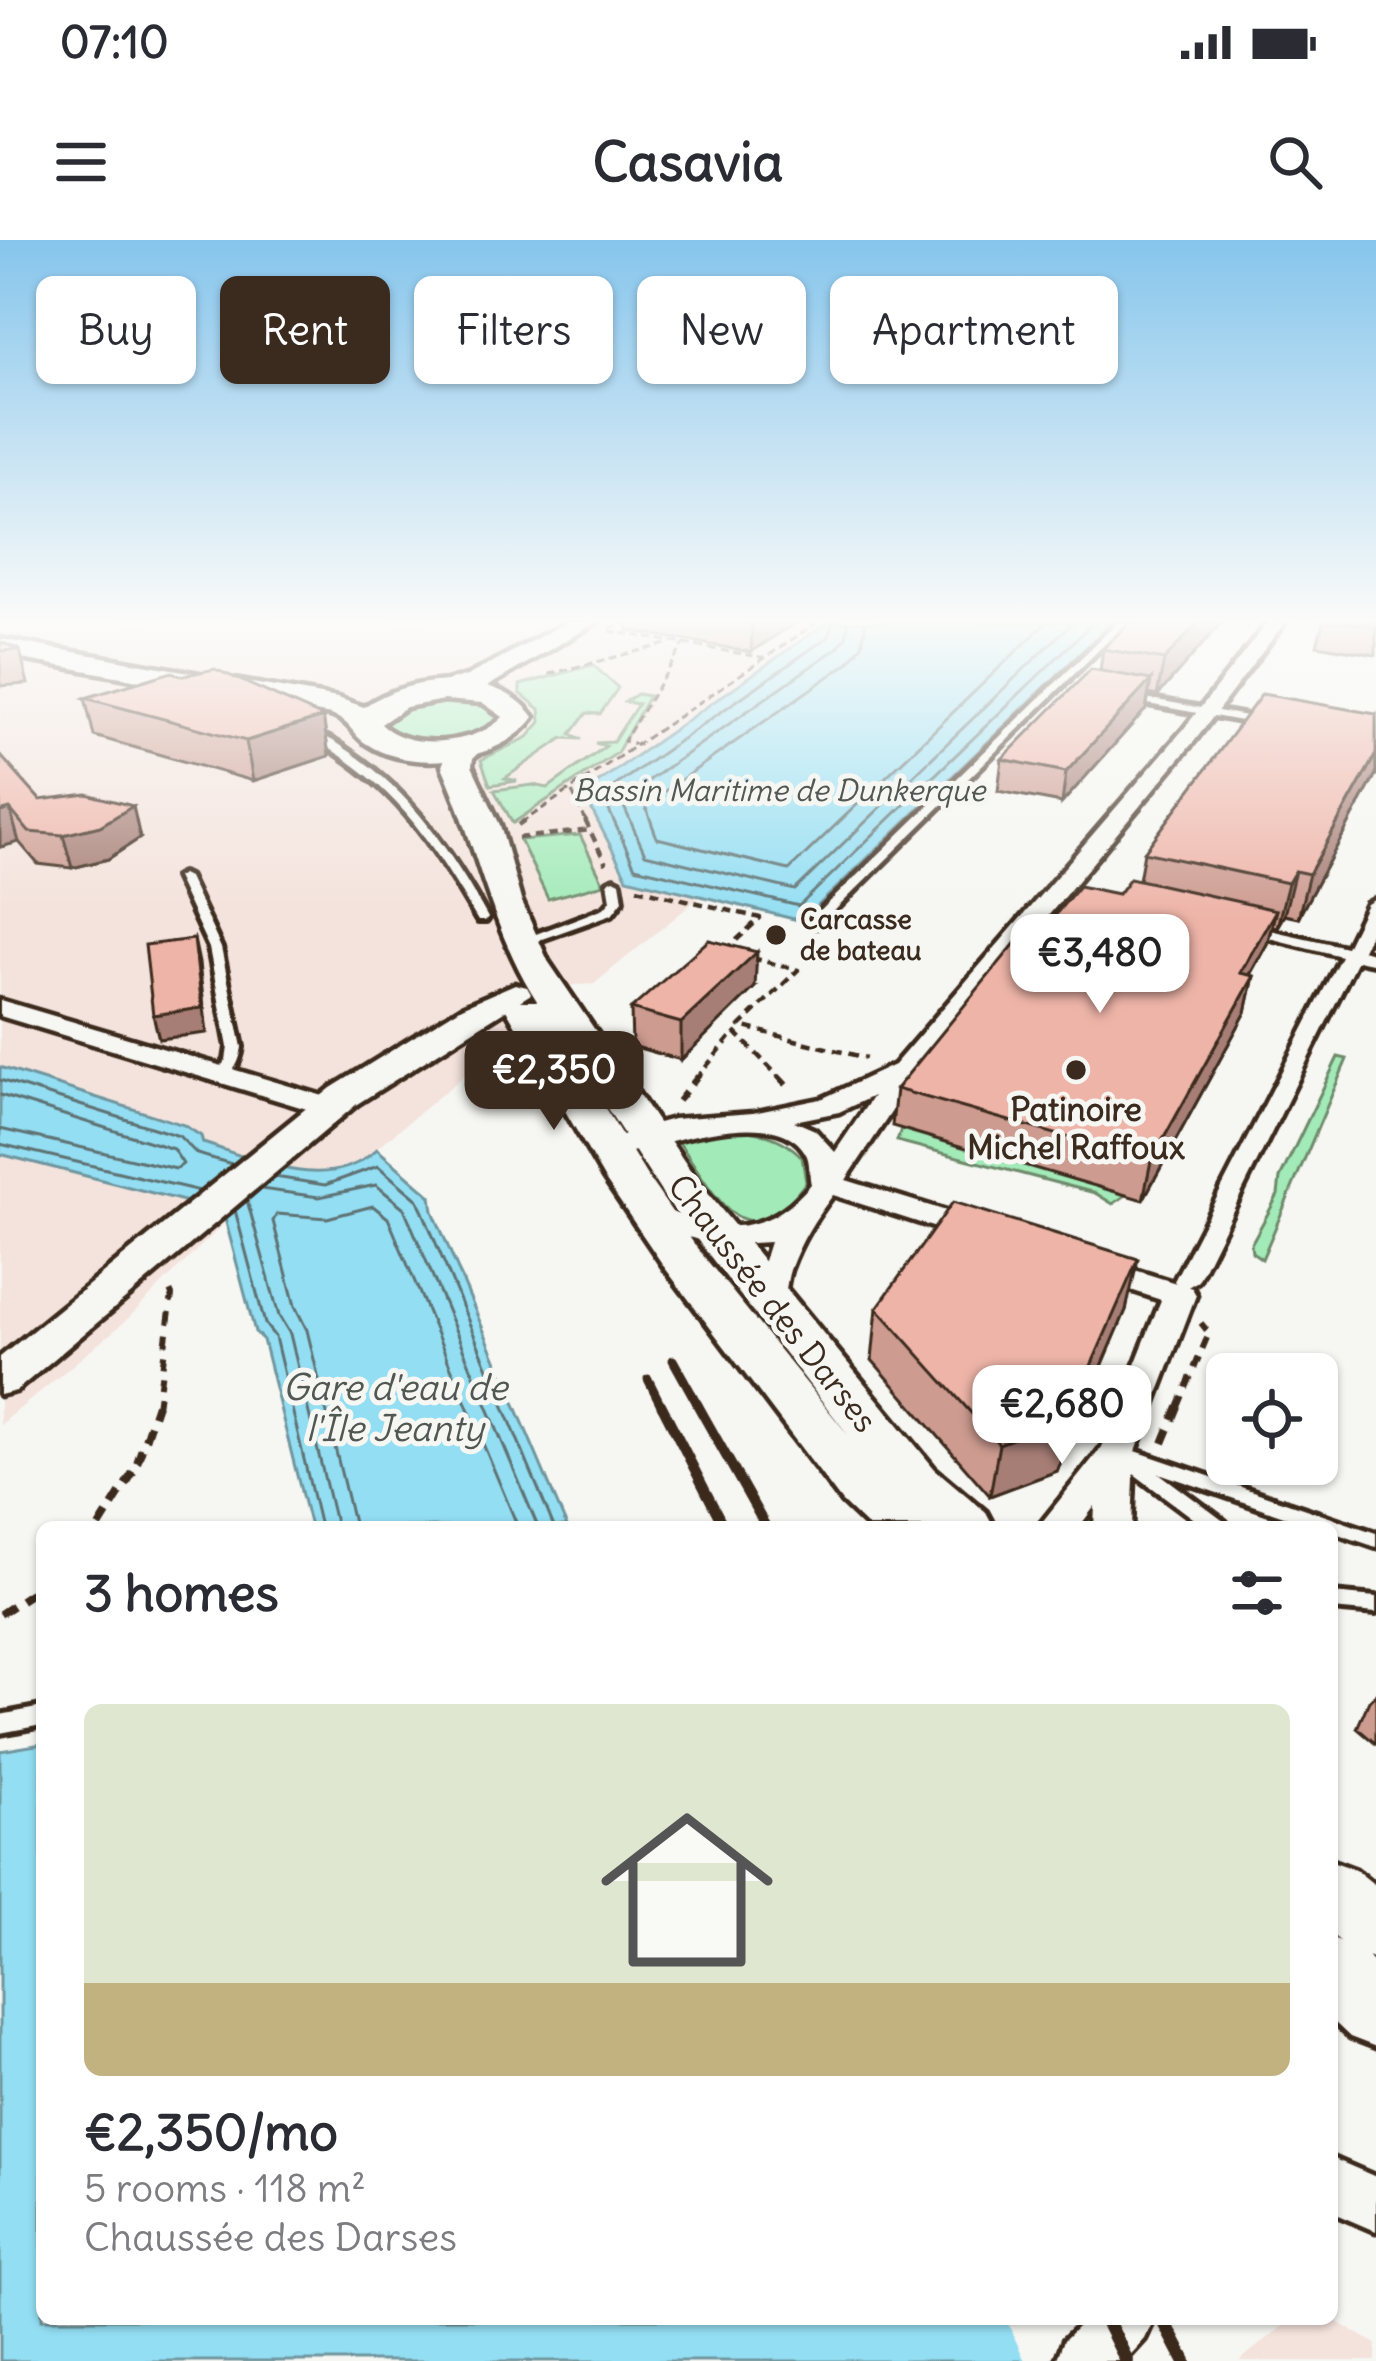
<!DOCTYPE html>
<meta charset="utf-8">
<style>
body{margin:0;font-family:Delius,sans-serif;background:#f2f2f3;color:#2b2b33;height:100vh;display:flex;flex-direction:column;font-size:45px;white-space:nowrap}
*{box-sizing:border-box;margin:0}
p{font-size:39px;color:#7c7c81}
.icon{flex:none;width:66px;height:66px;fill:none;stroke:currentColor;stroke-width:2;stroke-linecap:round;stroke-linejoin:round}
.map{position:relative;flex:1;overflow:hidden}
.panel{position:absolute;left:36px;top:1281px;width:1302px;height:804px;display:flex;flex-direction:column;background:#fff;border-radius:18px;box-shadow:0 3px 9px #0004}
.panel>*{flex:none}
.top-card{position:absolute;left:36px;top:36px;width:1305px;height:108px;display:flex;gap:24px}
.controls{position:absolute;left:1206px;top:1113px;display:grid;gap:24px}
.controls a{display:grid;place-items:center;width:132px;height:132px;border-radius:18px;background:#fff;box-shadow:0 3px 9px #0004;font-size:60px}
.price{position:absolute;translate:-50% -102px;padding:0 27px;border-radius:24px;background:#fff;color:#222;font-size:39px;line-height:78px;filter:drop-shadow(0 3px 6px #0008)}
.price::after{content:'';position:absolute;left:50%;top:72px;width:36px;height:27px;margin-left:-18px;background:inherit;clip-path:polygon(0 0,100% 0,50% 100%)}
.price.current{background:#3b2a1e;color:#fff}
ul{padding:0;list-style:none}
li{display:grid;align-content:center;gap:24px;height:636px;padding:0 48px}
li+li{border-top:3px solid #e1e1e2}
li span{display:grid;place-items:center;height:372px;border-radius:18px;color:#555}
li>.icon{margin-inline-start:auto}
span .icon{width:216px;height:216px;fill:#fffc;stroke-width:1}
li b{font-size:51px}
h2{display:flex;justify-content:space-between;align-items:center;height:144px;padding:0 48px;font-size:51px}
.tag{padding:0 42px;border-radius:18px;background:#fff;box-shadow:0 3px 9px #0004;font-size:42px;line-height:108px}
.tag.current{background:#3b2a1e;color:#fff}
.status{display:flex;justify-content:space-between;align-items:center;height:84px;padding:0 60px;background:#fff;direction:ltr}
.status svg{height:33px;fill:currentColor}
header{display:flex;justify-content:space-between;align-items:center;height:156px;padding:0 48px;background:#fff;font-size:54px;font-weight:800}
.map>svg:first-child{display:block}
.built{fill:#f4e2dc}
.green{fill:#a2eab8;stroke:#6e8a6b;stroke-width:3}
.water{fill:#93def3;stroke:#70969e;stroke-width:3}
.pier{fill:#f6f6f2}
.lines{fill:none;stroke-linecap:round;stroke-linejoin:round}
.shore{stroke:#5e7273;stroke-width:3}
.service-casing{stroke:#3b2a1e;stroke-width:10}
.pedestrian-casing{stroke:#3b2a1e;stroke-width:9}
.minor-casing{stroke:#3b2a1e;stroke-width:9}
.tertiary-casing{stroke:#3b2a1e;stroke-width:9}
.secondary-casing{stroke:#3b2a1e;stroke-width:9}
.primary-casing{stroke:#3b2a1e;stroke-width:9}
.path-far3{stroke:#3b2a1e;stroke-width:3;stroke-dasharray:8 4.5;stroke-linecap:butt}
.path-far2{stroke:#3b2a1e;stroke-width:4.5;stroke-dasharray:9 6;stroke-linecap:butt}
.path-far1{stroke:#3b2a1e;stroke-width:6;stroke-dasharray:12 9;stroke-linecap:butt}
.path{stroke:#3b2a1e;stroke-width:8;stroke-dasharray:15 10;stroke-linecap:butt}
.service{fill:#f6f6f2;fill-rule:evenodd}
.pedestrian{fill:#f6f6f2;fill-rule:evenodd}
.minor{fill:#f6f6f2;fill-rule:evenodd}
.tertiary{fill:#f6f6f2;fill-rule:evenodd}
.secondary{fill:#f6f6f2;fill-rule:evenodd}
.primary{fill:#f6f6f2;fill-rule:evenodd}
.rail-far2{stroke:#3b2a1e;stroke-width:9}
.rail-far1{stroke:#3b2a1e;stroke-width:10}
.rail{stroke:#3b2a1e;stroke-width:14}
.wall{fill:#cd9b90;stroke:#3b2a1e;stroke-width:3}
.shaded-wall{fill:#a77e76;stroke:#3b2a1e;stroke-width:3}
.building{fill:#eeb4a8;stroke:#3b2a1e;stroke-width:3}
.poi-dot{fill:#3b2a1e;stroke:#f6f6f2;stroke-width:4.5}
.labels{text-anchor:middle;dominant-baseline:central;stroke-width:10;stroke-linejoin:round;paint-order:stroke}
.far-poi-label{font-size:27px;font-weight:bold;fill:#3b2a1e;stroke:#f6f6f2;text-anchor:start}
.far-water-label{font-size:30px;font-style:italic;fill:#515753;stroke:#f6f6f2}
.poi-label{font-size:33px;font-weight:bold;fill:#3b2a1e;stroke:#f6f6f2}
.street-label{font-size:33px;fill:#3b2a1e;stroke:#f6f6f2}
.water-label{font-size:36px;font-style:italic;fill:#515753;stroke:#f6f6f2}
</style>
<div class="status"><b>07:10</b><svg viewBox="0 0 49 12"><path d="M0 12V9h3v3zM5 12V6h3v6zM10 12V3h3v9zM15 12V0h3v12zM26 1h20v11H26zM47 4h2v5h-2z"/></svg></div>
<header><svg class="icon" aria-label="menu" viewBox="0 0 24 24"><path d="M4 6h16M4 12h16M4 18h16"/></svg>Casavia<svg class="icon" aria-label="search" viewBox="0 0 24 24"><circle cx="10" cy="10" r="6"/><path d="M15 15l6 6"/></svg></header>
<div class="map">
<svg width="1376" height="2121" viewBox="0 0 1376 2121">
<rect width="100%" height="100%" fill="#f6f6f2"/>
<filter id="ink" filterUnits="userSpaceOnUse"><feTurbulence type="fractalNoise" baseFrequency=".00833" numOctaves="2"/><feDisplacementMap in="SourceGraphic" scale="24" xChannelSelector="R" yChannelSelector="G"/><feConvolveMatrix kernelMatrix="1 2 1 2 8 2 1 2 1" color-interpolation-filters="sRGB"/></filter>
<g filter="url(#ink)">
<g class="built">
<path d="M 0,382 L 828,382 L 584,553 L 701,656 L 594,744 L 573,745 L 360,922 L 323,933 L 281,927 L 121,1085 L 0,1185 Z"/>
<path d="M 1292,2079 L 1332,2079 L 1376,2104 L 1376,2121 L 1239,2121 Z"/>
</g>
<g class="green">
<path d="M 593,425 L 618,448 L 600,474 L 587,473 L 571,494 L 582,499 L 563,498 L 505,538 L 517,541 L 490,545 L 481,520 L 528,497 L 541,482 L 540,469 L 520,453 L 520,445 Z"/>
<path d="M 637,454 L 649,456 L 617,513 L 513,583 L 494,550 L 533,545 L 548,548 L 606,506 L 595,503 L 613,502 L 638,464 L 625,462 Z"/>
<path d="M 420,459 L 490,463 L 504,478 C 470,506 419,511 381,488 L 379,479 Z"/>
<path d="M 580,595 L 604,644 L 548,659 L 520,600 Z"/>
<path d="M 1338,817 L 1347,819 L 1262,1019 L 1252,1012 L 1251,1004 L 1278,955 L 1280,938 Z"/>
<path d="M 695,889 C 733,889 774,887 802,917 L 806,942 C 744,1027 716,955 676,898 Z"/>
<path d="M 901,889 L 1126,955 L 1113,964 L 1095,953 L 897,901 Z"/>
</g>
<g class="water">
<path d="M 828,382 L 1112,382 L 802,681 L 627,638 L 583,553 Z"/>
<path d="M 0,827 L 184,885 L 201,896 L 203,903 C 258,920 328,956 377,909 L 431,956 L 433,971 L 567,1287 L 310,1287 L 263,1100 L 255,1092 L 223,971 L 0,914 Z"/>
<path d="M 42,1504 L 42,2079 L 1090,2079 L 1048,2121 L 0,2121 L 0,1511 Z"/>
</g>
<path class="pier" d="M 1006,2079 L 1090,2079 L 1048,2121 L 1025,2121 Z"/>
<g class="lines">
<g class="shore">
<path d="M 833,382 L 828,397 L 602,555 L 635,627 L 799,666 L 1094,382"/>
<path d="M 848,382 L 846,397 L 837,408 L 621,560 L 645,614 L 795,650 L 1073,382"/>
<path d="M 866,382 L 862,405 L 848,423 L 645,565 L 657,598 L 789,630 L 1047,382"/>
<path d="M 0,840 L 179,896 L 197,914 L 232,924"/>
<path d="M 0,855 L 173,909 L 183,924 L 176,929 L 0,889"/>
<path d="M 0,904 L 200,951"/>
<path d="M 275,937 L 325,945 L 378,926 L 418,960 L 554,1287"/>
<path d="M 261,949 L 319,957 L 376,945 L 404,968 L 538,1287"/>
<path d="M 247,960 L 279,1076 L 290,1094 L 336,1287"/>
<path d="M 235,970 L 265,1084 L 275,1097 L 320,1287"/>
<path d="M 354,1287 L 307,1090 L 295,1066 L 273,981 L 277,974 L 327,978 L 373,966 L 388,978 L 518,1287"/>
</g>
<defs>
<g id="service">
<path d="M 1118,382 L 1127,382 L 819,686 L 811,686 L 811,680 Z"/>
<path d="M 1129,455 L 1263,479 L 1268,482 L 1263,485 L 1126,460 L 1126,456 Z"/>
<path d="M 307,491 C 321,493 336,502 349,511 C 412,553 452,613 488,678 L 486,681 L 478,681 C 428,596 395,544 307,495 Z"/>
<path d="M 182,634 L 188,637 L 221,708 L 242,807 C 240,820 235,834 221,839 L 214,835 L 226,820 L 228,807 L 209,708 L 176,637 Z"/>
<path d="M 614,639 L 620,642 L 623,660 L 612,674 L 525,705 L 517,705 L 515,702 L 604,668 L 611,660 L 608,642 Z"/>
<path d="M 1118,1205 L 1376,1293 L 1376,1307 L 1332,1292 L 1332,1287 L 1316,1287 L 1159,1233 L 1225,1282 L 1228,1287 L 1205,1287 L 1126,1228 L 1125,1221 L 1112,1217 L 1109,1212 L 1112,1207 Z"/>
<path d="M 1332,1353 L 1376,1357 L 1376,1373 L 1332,1369 Z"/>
<path d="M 42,1467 L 42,1485 L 0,1493 L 0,1475 Z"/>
</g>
<path id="pedestrian" d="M 1376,659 L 1376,681 L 1362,710 L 1376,714 L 1376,724 L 1357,720 L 1198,1041 L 1186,1048 L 1178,1046 L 1174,1041 L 1341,716 L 1229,688 L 1238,683 L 1346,707 L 1367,664 Z"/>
<g id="minor">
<path d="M 1268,382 L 1285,382 L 1196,499 L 920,829 L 846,940 L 995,986 L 1000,993 L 995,1000 L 973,1000 L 833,955 C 814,980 801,1000 790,1030 C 786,1042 787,1055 780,1066 L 756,1066 L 752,1059 L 770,1002 L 714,1005 L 639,981 L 635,974 L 639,967 C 656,963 668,971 684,977 C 736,996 776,986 811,944 C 809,937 810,923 807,916 C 782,860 660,905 621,915 L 606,906 L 632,890 L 673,879 L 753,873 L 821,859 L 894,825 L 1182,491 ZM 873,856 L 835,912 L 815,890 L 794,881 L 839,872 Z"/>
<path d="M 0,760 L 340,861 L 344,867 L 330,876 L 320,873 L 0,776 Z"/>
<path d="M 1090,1016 L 1192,1048 L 1196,1055 L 1135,1214 L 1132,1287 L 1094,1287 L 1095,1266 L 1079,1287 L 1038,1287 L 1102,1207 L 1161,1060 L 1079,1033 L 1074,1026 Z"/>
<path d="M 1332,1918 L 1376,1937 L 1376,1991 L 1332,1972 Z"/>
<path d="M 1085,2079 L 1154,2079 L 1145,2099 L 1125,2121 L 1056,2121 L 1064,2100 Z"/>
</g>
<path id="tertiary" d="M 515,744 L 527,747 L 531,754 L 357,864 L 16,1151 L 0,1155 L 0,1117 L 331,848 L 462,767 Z"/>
<g id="secondary">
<path d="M 567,382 L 597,382 L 485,448 L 431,461 L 417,453 L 421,447 L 467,436 Z"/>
<path d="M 472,496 L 486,505 L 473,518 L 472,526 L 500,585 L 521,660 L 548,721 L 697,940 L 935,1229 L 986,1272 L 994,1287 L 868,1287 L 842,1262 L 665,1028 L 604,938 L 506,769 L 512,761 L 537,761 C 490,688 477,605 442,526 L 449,508 ZM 568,808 L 665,958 L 849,1196 L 697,1008 L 647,936 Z"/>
<path d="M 1332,1621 L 1356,1630 L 1376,1646 L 1376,1720 L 1368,1717 L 1376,1725 L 1376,1807 L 1350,1797 L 1332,1780 L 1332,1698 L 1340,1701 L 1332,1695 Z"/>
</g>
<path id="primary" d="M 0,399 L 338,458 L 364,467 C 409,434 499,428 534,477 C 503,521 413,535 367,504 C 350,493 353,483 331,475 L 0,415 ZM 444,460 L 483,463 L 503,477 C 477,504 409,512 381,484 L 406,467 Z"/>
</defs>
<use href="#service" class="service-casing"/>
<use href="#pedestrian" class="pedestrian-casing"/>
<use href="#minor" class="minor-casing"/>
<use href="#tertiary" class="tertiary-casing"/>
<use href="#secondary" class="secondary-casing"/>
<use href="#primary" class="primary-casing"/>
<g class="path-far3">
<path d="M 610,388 L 630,382"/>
<path d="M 610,391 L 766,418"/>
<path d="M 549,434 L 670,403"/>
<path d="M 639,505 L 624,501 L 684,404"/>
<path d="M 572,552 L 587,583"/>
<path d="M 521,583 L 818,382"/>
</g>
<g class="path-far2">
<path d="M 585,580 L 606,624"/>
<path d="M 518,585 L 525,580"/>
<path d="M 518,598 L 592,590"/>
<path d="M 637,648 L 760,678 L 726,710"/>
<path d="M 752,718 L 798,730 L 740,786 L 866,818"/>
<path d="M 735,792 L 781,839"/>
<path d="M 696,839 L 734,793"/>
</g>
<g class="path-far1">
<path d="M 778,836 L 791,850"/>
<path d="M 678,861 L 698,836"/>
<path d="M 157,1167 L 172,1055 L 167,1044"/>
<path d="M 1178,1167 L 1209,1093 L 1201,1083"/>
</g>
<g class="path">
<path d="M 1163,1203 L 1179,1164"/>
<path d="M 99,1287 L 135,1229 L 157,1164"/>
<path d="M 0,1374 L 42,1346"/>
</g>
<use href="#service" class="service"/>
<use href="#pedestrian" class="pedestrian"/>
<use href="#minor" class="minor"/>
<use href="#tertiary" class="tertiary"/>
<use href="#secondary" class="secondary"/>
<use href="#primary" class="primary"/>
<g class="rail-far2">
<path d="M 673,1120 L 699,1167"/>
<path d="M 648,1139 L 662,1167"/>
</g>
<g class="rail-far1">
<path d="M 661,1164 L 724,1287"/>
<path d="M 697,1164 L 766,1287"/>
</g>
<g class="rail">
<path d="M 1106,2079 L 1127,2121"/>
<path d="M 1163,2079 L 1185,2121"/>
</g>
</g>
<g class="wall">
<path d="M 628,382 L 796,382 L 751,412 L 628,390 Z"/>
<path d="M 1222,382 L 1157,456 L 1149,454 L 1146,469 L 1062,563 L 998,551 L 1002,519 L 1100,431 L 1103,409 Z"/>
<path d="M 1323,382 L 1376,382 L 1376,415 L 1317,405 Z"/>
<path d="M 0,402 L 20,410 L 28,444 L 0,446 Z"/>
<path d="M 85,458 L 323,477 L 329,516 L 253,541 L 94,496 Z"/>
<path d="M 1376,474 L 1376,534 L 1298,678 L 1284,675 L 1277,687 L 1272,686 L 1267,704 L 1250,735 L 1254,736 L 1246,772 L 1143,960 L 892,886 L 896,849 L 1045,687 L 1118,654 L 1139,640 L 1144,612 Z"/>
<path d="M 0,515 L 40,560 L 140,598 L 108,619 L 72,628 L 38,624 L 19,602 L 0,607 Z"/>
<path d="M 755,747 L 681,820 L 632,806 L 631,769 Z"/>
<path d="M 877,1068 L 1126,1070 L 1057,1231 L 990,1256 L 872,1120 Z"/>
<path d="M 1376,1454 L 1376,1504 L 1357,1488 L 1369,1461 Z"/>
</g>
<g class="shaded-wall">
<path d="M 752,382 L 796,382 L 751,412 Z"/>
<path d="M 1199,382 L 1222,382 L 1157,456 L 1164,420 Z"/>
<path d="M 1151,440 L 1146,469 L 1062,563 L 1066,532 Z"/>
<path d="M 323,477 L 329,516 L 253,541 L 246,501 Z"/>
<path d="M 1376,514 L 1376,534 L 1298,678 L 1309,634 Z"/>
<path d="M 133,566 L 140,598 L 108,619 L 72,628 L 63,595 Z"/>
<path d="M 10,569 L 19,602 L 0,607 L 0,572 Z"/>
<path d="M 1295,631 L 1284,675 L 1277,687 L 1288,643 Z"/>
<path d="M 1276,670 L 1267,704 L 1231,768 L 1240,733 Z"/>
<path d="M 194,699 L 199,723 L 207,793 L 159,799 L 153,775 Z"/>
<path d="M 757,712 L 755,747 L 681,820 L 681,783 Z"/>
<path d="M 1254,736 L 1246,772 L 1143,960 L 1151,921 Z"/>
<path d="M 1138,1019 L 1126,1070 L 1057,1231 L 990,1256 L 999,1204 Z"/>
</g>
<g class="building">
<path d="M 1130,382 L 1199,382 L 1164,420 L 1103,409 Z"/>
<path d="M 1340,382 L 1376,382 L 1376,387 Z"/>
<path d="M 0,402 L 20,410 L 0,411 Z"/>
<path d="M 215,429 L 323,477 L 246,501 L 85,458 L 172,432 L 181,436 Z"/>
<path d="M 1091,429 L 1151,440 L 1066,532 L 1002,519 Z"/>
<path d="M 1262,454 L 1376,474 L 1376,514 L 1309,634 L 1295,631 L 1288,643 L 1144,612 Z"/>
<path d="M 0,515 L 40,560 L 87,554 L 133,566 L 100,586 L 63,595 L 29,592 L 10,569 L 0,572 Z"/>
<path d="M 1130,638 L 1276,670 L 1240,733 L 1254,736 L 1151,921 L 896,849 L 1031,684 L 1045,687 L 1079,646 L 1118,654 Z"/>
<path d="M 194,699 L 202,768 L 153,775 L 145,705 Z"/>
<path d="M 709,700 L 757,712 L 681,783 L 631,769 Z"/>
<path d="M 953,962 L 1138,1019 L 1068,1178 L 999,1204 L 877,1068 Z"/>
</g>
</g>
<linearGradient id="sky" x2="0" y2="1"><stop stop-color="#86c5ec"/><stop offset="0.56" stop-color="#fbfbf9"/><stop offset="1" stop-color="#fbfbf9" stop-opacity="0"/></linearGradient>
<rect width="1376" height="679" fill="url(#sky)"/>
<g class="poi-dot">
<circle cx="776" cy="695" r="12"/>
<circle cx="1076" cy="830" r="12"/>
</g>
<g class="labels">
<g class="far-poi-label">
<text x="800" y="679">Carcasse<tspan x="800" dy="31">de bateau</tspan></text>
</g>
<g class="far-water-label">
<text x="779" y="550">Bassin Maritime de Dunkerque</text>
</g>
<g class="poi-label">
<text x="1076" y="869">Patinoire<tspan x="1076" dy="38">Michel Raffoux</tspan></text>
</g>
<g class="street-label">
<text transform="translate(773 1063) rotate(52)">Chaussée des Darses</text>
</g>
<g class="water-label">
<text x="395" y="1147">Gare d'eau de<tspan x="395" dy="41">l'Île Jeanty</tspan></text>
</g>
</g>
</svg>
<div class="controls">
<a><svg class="icon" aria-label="locate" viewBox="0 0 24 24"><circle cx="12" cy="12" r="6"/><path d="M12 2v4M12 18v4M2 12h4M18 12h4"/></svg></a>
</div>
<b class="price" style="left:1100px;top:776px">€3,480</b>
<b class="price current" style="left:554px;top:893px">€2,350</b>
<b class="price" style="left:1062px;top:1227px">€2,680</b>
<div class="top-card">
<a class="tag">Buy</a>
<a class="tag current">Rent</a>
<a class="tag">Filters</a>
<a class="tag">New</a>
<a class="tag">Apartment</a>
</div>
<section class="panel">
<h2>3 homes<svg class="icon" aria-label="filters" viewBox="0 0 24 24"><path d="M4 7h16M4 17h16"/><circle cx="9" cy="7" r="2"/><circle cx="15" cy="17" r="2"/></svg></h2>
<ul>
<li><span style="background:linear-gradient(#dfe7d0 75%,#c2b280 0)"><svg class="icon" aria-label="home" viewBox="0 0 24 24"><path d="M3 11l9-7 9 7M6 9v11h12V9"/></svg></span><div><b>€2,350/mo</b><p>5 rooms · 118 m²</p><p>Chaussée des Darses</p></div></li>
</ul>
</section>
</div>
